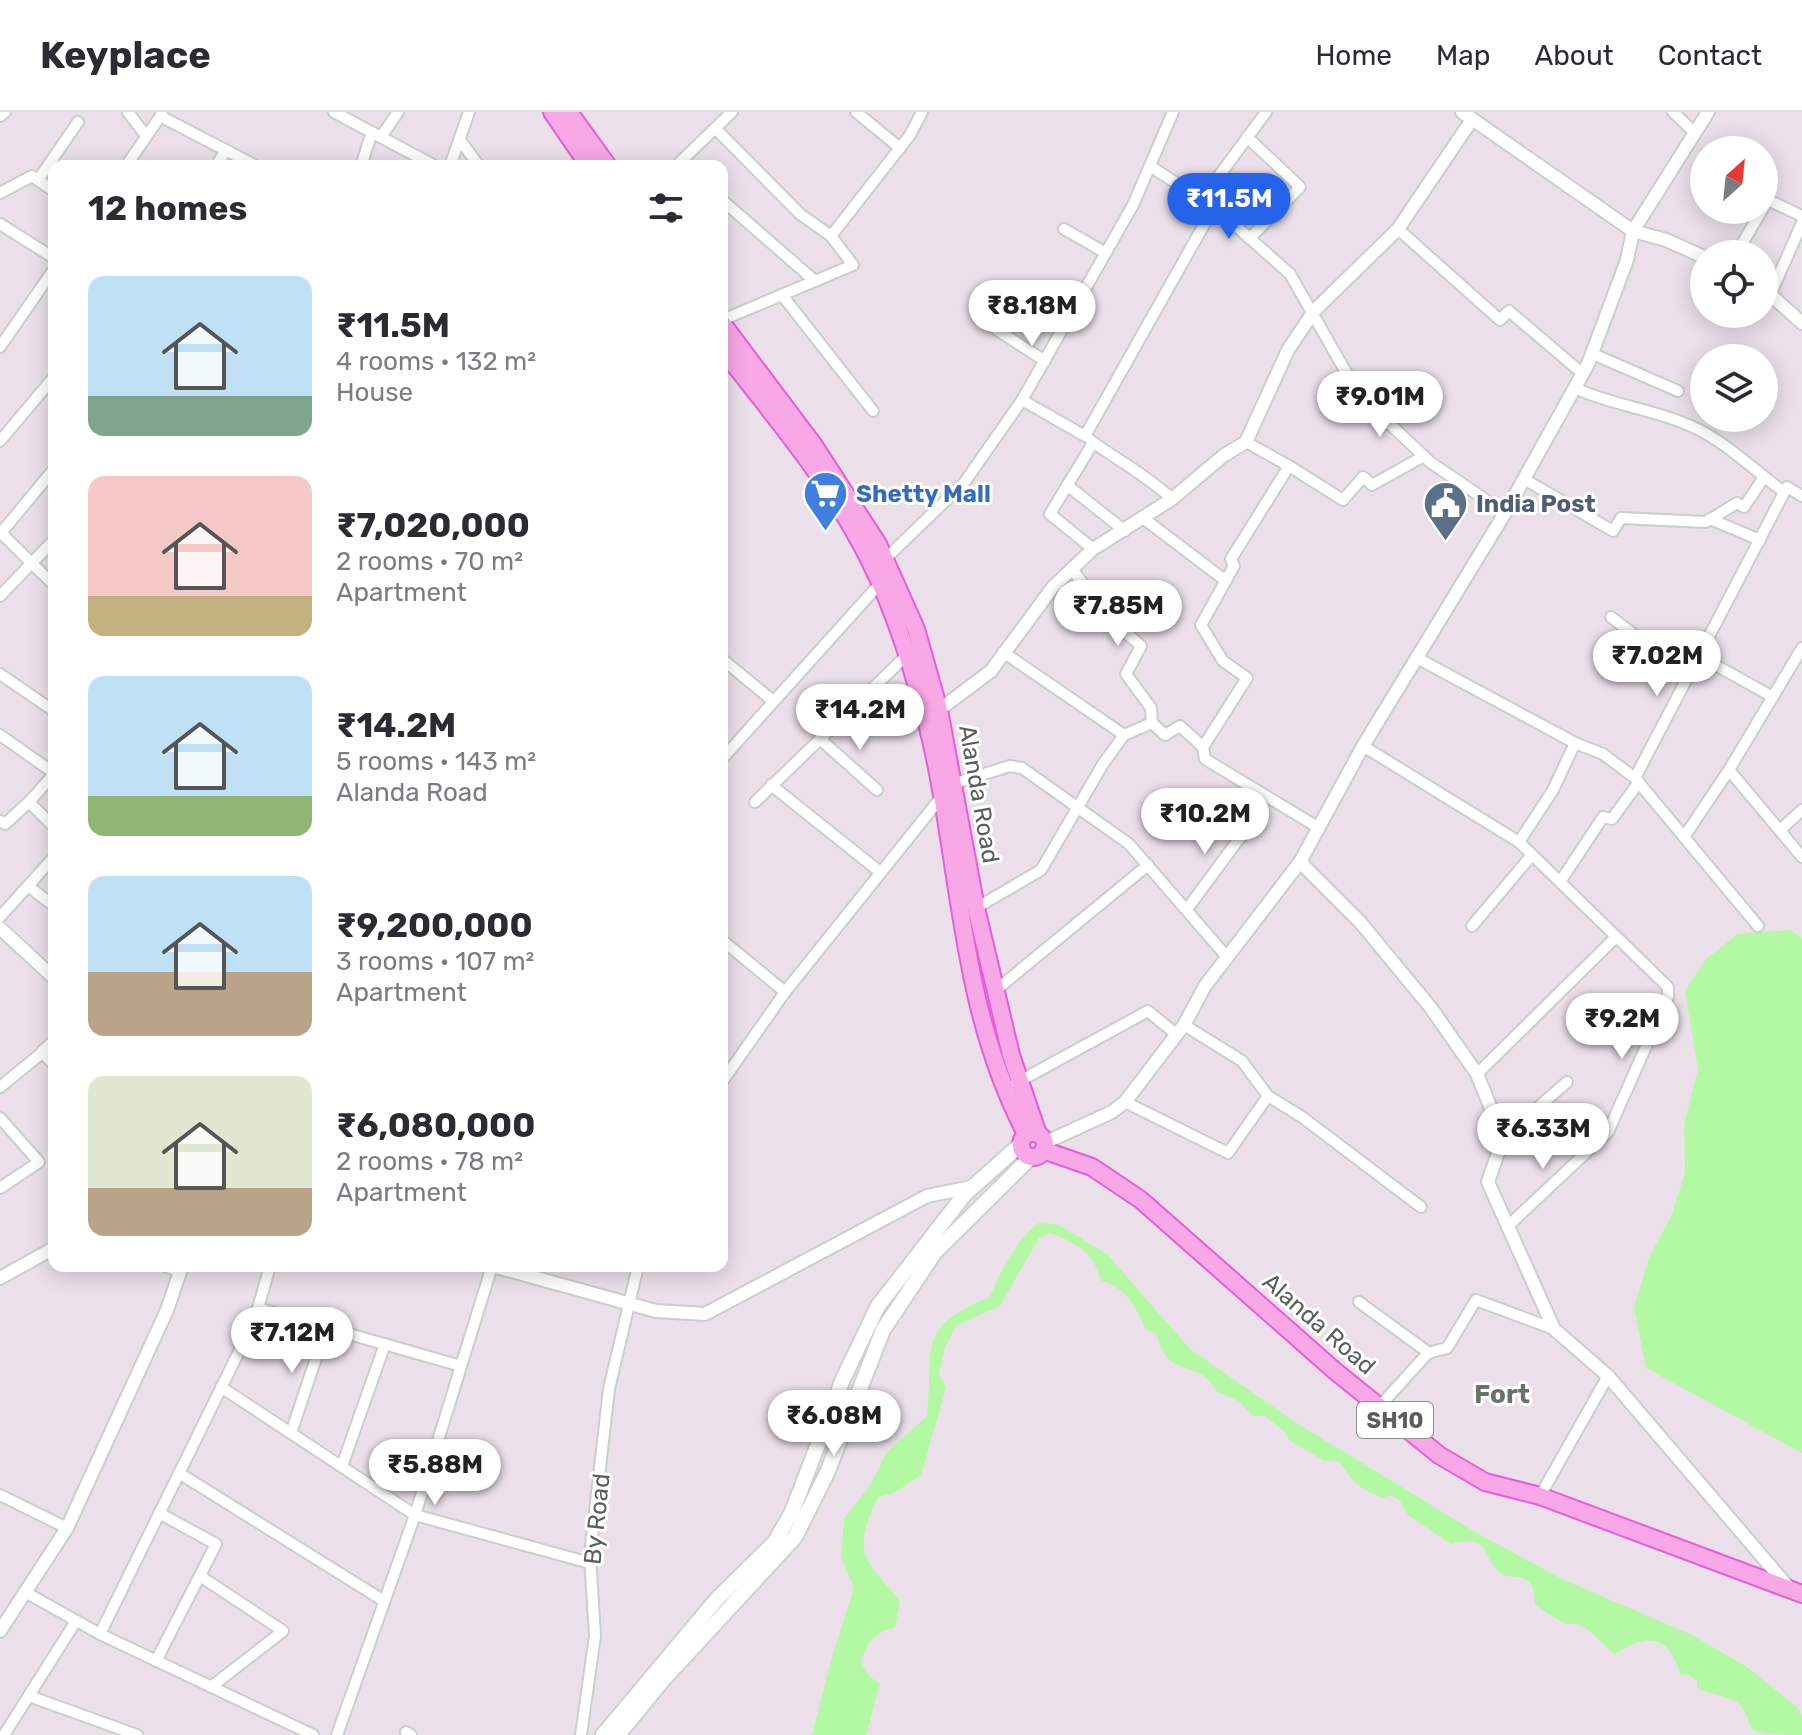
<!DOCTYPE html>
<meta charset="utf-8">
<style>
body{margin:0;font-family:Rubik,sans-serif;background:#f7f7f7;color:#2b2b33;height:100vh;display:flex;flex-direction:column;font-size:30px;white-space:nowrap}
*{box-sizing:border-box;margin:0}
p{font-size:26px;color:#7c7c81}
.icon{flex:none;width:44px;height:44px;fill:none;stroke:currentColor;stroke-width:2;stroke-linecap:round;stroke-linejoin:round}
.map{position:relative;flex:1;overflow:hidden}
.details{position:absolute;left:48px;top:48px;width:680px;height:1112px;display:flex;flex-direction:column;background:#fff;border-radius:16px;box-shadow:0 4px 20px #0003}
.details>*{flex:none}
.needle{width:52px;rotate:27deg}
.controls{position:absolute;left:1690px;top:24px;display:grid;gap:16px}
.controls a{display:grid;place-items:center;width:88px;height:88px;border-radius:50%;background:#fff;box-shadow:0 4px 20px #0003;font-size:40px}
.price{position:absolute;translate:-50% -68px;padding:0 18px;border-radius:28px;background:#fff;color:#222;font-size:26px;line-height:52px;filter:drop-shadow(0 2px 4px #0008)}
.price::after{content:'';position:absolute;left:50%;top:48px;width:24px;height:18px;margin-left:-12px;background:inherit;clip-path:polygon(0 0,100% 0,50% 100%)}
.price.active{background:#2563eb;color:#fff}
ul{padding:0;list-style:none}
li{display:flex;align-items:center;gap:24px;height:200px;padding:0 40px}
li span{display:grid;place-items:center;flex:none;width:224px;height:160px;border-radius:16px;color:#555}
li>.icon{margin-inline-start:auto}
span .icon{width:96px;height:96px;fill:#fffc;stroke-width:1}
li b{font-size:34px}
h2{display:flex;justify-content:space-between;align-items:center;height:96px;padding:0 40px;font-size:34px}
header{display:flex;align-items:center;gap:48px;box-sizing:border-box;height:112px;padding:0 40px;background:#fff;border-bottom:2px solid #e1e1e2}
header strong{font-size:38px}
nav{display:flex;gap:44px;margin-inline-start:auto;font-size:28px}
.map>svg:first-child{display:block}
.water{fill:#b3f8a3}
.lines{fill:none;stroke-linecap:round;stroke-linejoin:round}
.minor-casing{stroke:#c9cfc9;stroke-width:14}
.tertiary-casing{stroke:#c9cfc9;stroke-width:16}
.secondary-casing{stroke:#cbd3cb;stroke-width:18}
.primary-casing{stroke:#e55ed8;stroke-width:20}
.minor{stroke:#fff;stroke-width:10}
.tertiary{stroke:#fff;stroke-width:12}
.secondary{stroke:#fff;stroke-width:14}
.primary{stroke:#f8a7e7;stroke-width:16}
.labels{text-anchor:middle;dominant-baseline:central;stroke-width:6;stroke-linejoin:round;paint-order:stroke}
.shield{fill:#fff;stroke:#8b908b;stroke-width:2}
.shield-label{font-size:22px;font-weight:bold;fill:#596059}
.shop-label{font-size:24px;font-weight:bold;fill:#366cbe;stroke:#fff;text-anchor:start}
.service-label{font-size:24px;font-weight:bold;fill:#4e5e75;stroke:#fff;text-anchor:start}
.street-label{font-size:24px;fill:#596059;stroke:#fff}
.neighbourhood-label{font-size:26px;font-weight:bold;fill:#6b726a;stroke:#fff}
</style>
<header>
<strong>Keyplace</strong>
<nav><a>Home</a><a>Map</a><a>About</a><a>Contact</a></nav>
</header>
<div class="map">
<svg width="1802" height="1623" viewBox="0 0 1802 1623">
<rect width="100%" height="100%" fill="#ebe0e9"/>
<g class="water">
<path d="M 1791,818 L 1802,827 L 1802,1341 L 1646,1256 L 1634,1195 L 1649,1146 L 1672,1102 L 1685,1060 L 1684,1012 L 1698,957 L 1685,879 L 1706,847 L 1738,822 Z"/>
<path d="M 1038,1111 L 1059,1113 L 1107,1142 L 1190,1237 L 1298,1312 L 1477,1421 L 1564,1468 L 1692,1523 L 1747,1555 L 1797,1595 L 1802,1604 L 1802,1623 C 1790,1623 1762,1623 1753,1618 C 1748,1612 1748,1601 1742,1595 C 1731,1582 1711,1584 1697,1576 L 1697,1569 L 1688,1562 L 1681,1564 C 1669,1522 1648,1521 1615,1542 C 1598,1530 1588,1509 1565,1512 L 1535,1493 C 1534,1452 1512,1472 1499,1460 C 1480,1444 1493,1421 1451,1432 L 1408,1403 L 1400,1389 L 1391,1383 L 1382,1386 C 1373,1381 1360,1376 1353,1369 C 1342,1357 1344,1345 1324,1349 L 1289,1328 L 1286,1321 L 1265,1304 L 1253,1304 L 1239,1289 L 1217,1280 C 1201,1249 1176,1264 1163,1239 C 1160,1234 1158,1227 1156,1221 L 1145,1217 C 1135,1191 1126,1177 1100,1168 C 1096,1142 1073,1128 1049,1121 L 1039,1126 L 1000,1194 L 957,1213 L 945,1235 L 939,1262 L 946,1276 L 921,1363 L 894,1381 L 878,1385 C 851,1442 864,1446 900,1489 L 895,1515 C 875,1521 867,1529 861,1550 L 869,1564 L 880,1572 L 866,1623 L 812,1623 L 831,1548 L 854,1476 L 841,1445 L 844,1406 L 869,1375 L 887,1340 L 927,1304 C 935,1232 914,1217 990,1185 C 1001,1158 1015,1130 1038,1111 Z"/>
</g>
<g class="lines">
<defs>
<g id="minor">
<path d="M 128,0 L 146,24"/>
<path d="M 334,0 L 435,54"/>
<path d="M 856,0 L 900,36"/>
<path d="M 1673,0 L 1695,21"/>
<path d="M 0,4 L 5,0"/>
<path d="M 160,4 L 256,54"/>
<path d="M 717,18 L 800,102 L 831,124"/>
<path d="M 381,25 L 398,0"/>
<path d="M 1247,25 L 1300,75 L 1250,126"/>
<path d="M 460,28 L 479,54"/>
<path d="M 126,54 L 162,2"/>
<path d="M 216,54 L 226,38"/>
<path d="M 361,54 L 372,20"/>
<path d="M 450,54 L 469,0"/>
<path d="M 676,54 L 732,0"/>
<path d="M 1150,54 L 1219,99 L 1290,162 L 1359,283 L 1430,350 L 1505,401"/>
<path d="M 38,68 L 78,10"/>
<path d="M 0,81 L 32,64 L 54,79"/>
<path d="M 1202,87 L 1266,0"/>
<path d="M 722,88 L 815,169"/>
<path d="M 1764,95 L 1768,88 L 1802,104"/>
<path d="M 0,112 L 54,146"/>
<path d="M 1064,117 L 1106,141"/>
<path d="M 1398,117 L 1500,208 L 1509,199 L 1583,262"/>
<path d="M 1736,142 L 1762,98"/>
<path d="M 1771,181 L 1802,111"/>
<path d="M 782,183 L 873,299"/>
<path d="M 722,208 L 853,153 L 831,124 L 910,23 L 922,0"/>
<path d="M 982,208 L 1045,249"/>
<path d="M 0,235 L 54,157"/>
<path d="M 1593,242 L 1678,279"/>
<path d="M 1575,276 C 1613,294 1655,297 1693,315 C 1725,329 1755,359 1784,380"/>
<path d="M 1022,288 L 1085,324 L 1214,95"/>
<path d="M 1090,328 C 1117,348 1148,364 1172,387"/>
<path d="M 0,329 L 54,265"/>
<path d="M 1093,331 L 1050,402 L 1093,437"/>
<path d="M 1289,354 L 1343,388 L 1363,365 L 1372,373 L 1424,344"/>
<path d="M 1524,367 L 1613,419 L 1621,406 L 1706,410 L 1737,391 L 1744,395 L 1764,365"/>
<path d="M 1067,373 L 1125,419"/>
<path d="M 1143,406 L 1226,469"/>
<path d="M 1710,407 L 1760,428"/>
<path d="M 0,420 L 54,473"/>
<path d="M 1,421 L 54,357"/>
<path d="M 881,451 L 964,371 L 1022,288 L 1133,93 L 1173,0"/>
<path d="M 0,484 L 54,428"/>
<path d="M 1611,505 L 1655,539 L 1699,544 L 1773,585"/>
<path d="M 1802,536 L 1729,658 L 1802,745"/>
<path d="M 1003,540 L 1124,623"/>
<path d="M 1417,546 L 1575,631"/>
<path d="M 722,547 L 773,589"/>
<path d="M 0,562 L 54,599"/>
<path d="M 1152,611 L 1165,623 L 1180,614 L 1203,635 L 1247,566 L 1223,549 L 1201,513 L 1234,454 L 1231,447 L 1289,354 L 1246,330"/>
<path d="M 0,623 L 54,661"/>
<path d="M 820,627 L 877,678"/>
<path d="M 1363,634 L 1519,730 L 1668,875 L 1668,885 L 1608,1020 L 1507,1115"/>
<path d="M 1203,635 L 1205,647 L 1319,716"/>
<path d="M 722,647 L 884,467"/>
<path d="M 952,672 L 1010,654 L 1022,656 L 1129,732 L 1227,845"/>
<path d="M 771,673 L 880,760"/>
<path d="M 29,690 L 54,662"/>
<path d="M 755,690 L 907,543"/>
<path d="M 0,709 L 5,712 L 29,690 L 54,715"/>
<path d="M 1780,718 L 1802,698"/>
<path d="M 1684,725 L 1729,658"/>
<path d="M 1519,730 L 1553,678 L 1575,631 L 1603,642 L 1635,666"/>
<path d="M 1560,770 L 1603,705 L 1612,707 L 1639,670"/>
<path d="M 28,774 L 54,794"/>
<path d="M 976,796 L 1041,758 L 1103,652 L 1124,623 L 1152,611 L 1151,596 L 1126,562 L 1141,534 L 1107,504 L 1072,457"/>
<path d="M 1187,797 L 1250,712"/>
<path d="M 0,805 L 54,745"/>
<path d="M 1472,814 L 1532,743"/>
<path d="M 1758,814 L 1635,666 L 1787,375 L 1802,384"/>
<path d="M 722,828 L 785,880"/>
<path d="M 996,878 L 1148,753"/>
<path d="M 1184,913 L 1242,949 L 1268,984 L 1302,1005 L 1421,1095"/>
<path d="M 1477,962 L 1616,825"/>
<path d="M 722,970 L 785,880 L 943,683"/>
<path d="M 1016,971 L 1148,899 L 1177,923"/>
<path d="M 0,975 L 43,940"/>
<path d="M 1125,990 L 1228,1041 L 1268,984"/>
<path d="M 0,1006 L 39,1050 L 0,1076"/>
<path d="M 1503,1026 L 1567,970"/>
<path d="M 165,1154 L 180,1160"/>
<path d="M 1359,1190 L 1429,1241"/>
<path d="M 258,1196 L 461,1254"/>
<path d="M 221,1275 L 415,1403 L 590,1451"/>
<path d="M 1379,1295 L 1428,1241 L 1447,1236 L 1476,1188 L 1554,1217"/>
<path d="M 291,1321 L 326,1216"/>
<path d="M 342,1354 L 385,1232"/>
<path d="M 179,1361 L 384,1489"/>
<path d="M 0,1383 L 67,1416"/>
<path d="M 1540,1384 L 1608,1264"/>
<path d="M 200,1464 L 283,1519 L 211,1575"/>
<path d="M 25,1480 L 100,1522 L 255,1207 L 270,1154"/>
<path d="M 100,1522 L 313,1623"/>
<path d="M 156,1549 L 216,1432 L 159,1401"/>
<path d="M 29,1584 L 137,1623"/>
<path d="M 406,1620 L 411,1623"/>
<path d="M 4,1623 L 76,1509"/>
<path d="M 337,1623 L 415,1403 L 492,1154"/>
<path d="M 581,1623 L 595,1524 L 590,1443 L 609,1277 L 638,1154"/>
</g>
<g id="tertiary">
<path d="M 1462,0 L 1633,119 L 1666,128 L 1704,145"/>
<path d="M 1764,177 L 1802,211"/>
<path d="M 939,598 L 991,559 L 1053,475 L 1093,437 L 1172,387 L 1223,344 L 1246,330 L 1288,238 L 1314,199 L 1398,117 L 1471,9"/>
<path d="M 1300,750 L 1360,810 L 1431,896 L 1477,962 L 1503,1026 L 1488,1070 L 1554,1217 L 1608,1264 L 1789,1476"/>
<path d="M 0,816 L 54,866"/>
<path d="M 54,930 L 43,940 L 54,951"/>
<path d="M 1044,1031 L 1112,1000 L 1125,990 L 1184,913 L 1205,874 L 1300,750 L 1363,634 L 1505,401 L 1588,252 L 1627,148 L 1633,119 L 1708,0"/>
<path d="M 493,1154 L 656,1199 L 705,1202 L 927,1084 L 972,1075"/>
<path d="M 0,1166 L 54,1136"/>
<path d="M 0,1519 L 67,1416 L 167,1198 L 182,1154"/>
</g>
<g id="secondary">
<path d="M 603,1623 L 717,1487 L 775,1430 L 792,1400 L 843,1267 L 878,1194 L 965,1082 L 1021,1032"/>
<path d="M 618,1623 L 662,1569 L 795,1425 L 827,1361 L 883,1218 L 935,1140 L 1032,1044"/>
</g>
<g id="primary">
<path d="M 552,0 L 589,54"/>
<path d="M 569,0 L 608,54"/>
<path d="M 722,211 L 813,332 L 878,432 L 916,517 L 939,598 L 976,796 L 1011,943 L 1038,1022"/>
<path d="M 722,237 C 770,299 822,360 860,430 C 891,486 911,549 927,611 C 962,752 957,890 1026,1022"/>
<circle cx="1033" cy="1033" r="12"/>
<path d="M 1043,1038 L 1092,1055 L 1141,1088 L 1335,1259 L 1439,1343 L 1485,1370 L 1540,1384 L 1802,1482"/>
</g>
</defs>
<use href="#minor" class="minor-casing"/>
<use href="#tertiary" class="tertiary-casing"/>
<use href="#secondary" class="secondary-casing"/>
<use href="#primary" class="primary-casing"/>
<use href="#minor" class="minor"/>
<use href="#tertiary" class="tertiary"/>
<use href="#secondary" class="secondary"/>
<use href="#primary" class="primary"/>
</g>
<defs>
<symbol id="supermarket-pin" viewBox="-11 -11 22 30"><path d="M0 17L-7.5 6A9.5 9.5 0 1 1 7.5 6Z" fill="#3f7fe0" stroke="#fff"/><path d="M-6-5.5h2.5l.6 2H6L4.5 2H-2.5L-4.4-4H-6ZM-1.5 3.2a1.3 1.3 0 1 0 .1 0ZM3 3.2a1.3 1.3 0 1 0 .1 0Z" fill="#fff"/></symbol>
<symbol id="civic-pin" viewBox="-11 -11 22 30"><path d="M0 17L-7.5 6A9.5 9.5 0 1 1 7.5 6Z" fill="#5c6f8a" stroke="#fff"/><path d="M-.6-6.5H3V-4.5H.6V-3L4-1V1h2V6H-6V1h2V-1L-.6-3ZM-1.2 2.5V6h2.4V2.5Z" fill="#fff"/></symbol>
</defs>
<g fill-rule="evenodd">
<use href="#supermarket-pin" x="800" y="356" width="51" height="69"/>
<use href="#civic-pin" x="1420" y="366" width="51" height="69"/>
</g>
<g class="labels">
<rect class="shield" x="1357" y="1290" width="76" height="36" rx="6"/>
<g class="shield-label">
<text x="1395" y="1308">SH10</text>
</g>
<g class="shop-label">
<text x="856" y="382">Shetty Mall</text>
</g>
<g class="service-label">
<text x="1476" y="392">India Post</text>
</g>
<g class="street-label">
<text transform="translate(979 682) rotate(80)">Alanda Road</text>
<text transform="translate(1319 1212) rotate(41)">Alanda Road</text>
<text transform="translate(597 1407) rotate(-84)">By Road</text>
</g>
<g class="neighbourhood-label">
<text x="1502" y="1282">Fort</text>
</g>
</g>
</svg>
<div class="controls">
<a><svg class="needle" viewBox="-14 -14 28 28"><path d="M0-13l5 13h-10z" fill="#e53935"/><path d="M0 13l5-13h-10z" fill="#7c7c81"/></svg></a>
<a><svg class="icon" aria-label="locate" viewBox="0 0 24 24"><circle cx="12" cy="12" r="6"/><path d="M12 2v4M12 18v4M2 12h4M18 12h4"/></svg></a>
<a><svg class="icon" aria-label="layers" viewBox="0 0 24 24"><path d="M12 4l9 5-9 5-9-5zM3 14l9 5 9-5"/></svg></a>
</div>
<b class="price active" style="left:1229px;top:129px">₹11.5M</b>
<b class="price" style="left:1032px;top:236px">₹8.18M</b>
<b class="price" style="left:1380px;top:327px">₹9.01M</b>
<b class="price" style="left:1118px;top:536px">₹7.85M</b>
<b class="price" style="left:1657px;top:586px">₹7.02M</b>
<b class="price" style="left:860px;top:640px">₹14.2M</b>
<b class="price" style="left:1205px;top:744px">₹10.2M</b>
<b class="price" style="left:1622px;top:949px">₹9.2M</b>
<b class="price" style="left:1543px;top:1059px">₹6.33M</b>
<b class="price" style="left:292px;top:1263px">₹7.12M</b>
<b class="price" style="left:834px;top:1346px">₹6.08M</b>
<b class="price" style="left:435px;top:1395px">₹5.88M</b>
<section class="details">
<h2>12 homes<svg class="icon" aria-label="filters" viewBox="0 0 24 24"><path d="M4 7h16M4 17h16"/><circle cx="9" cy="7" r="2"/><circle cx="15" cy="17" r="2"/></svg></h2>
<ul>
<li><span style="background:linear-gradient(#bfe0f5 75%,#7fa58c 0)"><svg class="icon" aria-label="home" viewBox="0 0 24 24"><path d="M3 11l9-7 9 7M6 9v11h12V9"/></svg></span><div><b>₹11.5M</b><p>4 rooms · 132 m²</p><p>House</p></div></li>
<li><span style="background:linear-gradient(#f6c9c9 75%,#c2b280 0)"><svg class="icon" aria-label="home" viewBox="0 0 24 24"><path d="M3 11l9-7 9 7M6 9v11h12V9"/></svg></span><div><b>₹7,020,000</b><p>2 rooms · 70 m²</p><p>Apartment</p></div></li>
<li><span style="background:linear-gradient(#bfe0f5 75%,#8fb573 0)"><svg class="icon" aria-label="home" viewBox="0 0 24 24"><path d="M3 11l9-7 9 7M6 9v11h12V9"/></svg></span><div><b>₹14.2M</b><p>5 rooms · 143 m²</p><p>Alanda Road</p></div></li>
<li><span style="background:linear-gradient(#bfe0f5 60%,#b9a48a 0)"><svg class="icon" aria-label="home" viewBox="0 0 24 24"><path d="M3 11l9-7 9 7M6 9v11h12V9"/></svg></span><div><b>₹9,200,000</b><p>3 rooms · 107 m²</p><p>Apartment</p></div></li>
<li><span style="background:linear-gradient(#dfe7d0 70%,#b9a48a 0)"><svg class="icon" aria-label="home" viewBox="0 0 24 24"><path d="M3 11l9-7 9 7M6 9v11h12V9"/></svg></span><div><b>₹6,080,000</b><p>2 rooms · 78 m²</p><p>Apartment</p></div></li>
</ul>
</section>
</div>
